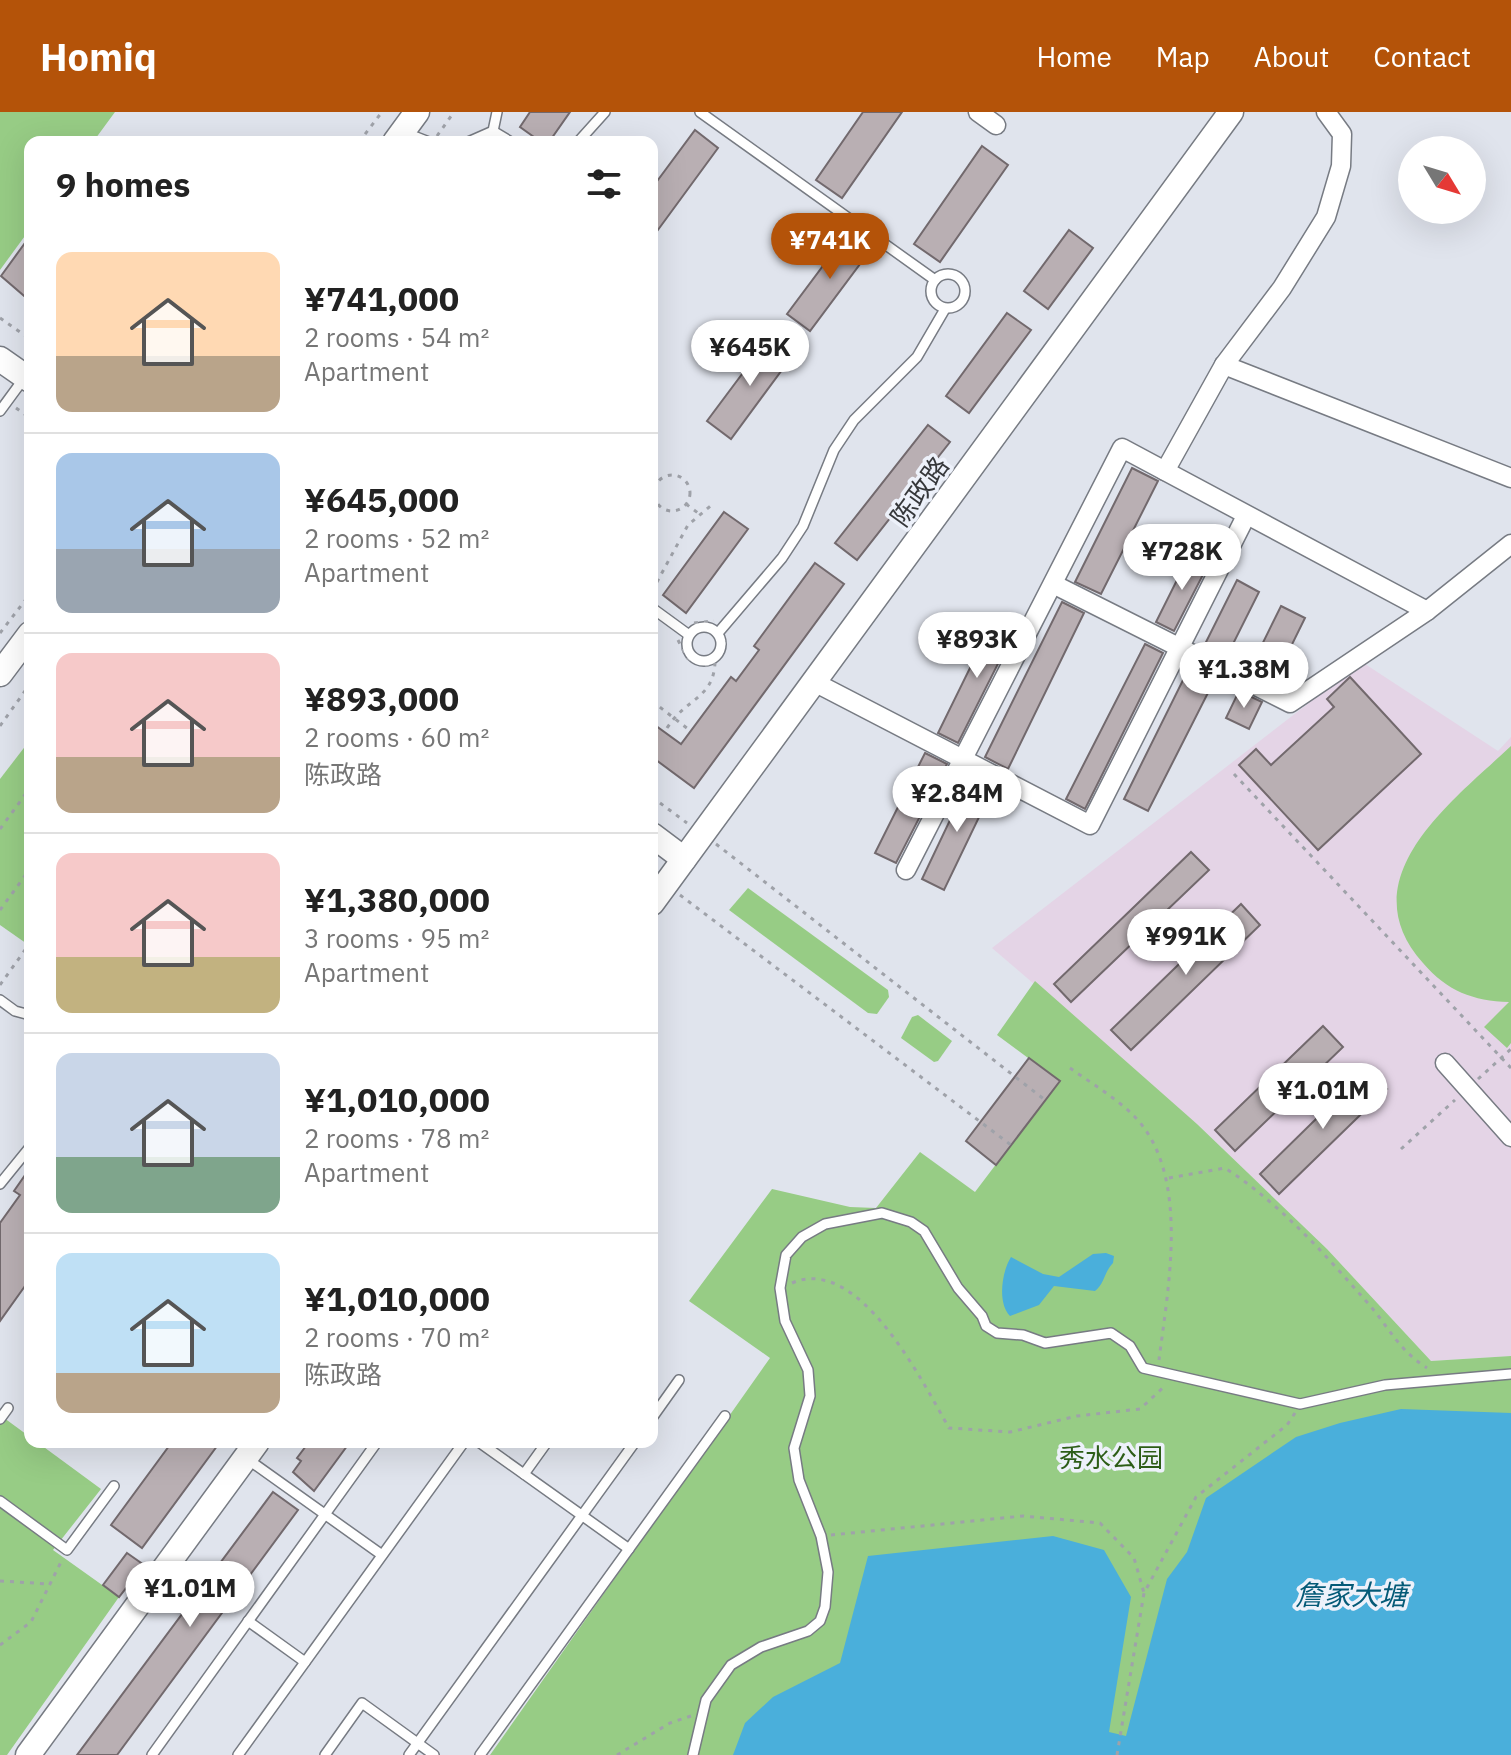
<!DOCTYPE html>
<meta charset="utf-8">
<style>
body{margin:0;font-family:"IBM Plex Sans","Noto Sans SC",sans-serif;background:#f2f2f2;color:#222;height:100vh;display:flex;flex-direction:column;font-size:30px;white-space:nowrap}
*{box-sizing:border-box;margin:0}
p{font-size:26px;color:#767676}
.icon{flex:none;width:44px;height:44px;fill:none;stroke:currentColor;stroke-width:2;stroke-linecap:round;stroke-linejoin:round}
.map{position:relative;flex:1;overflow:hidden}
.details{position:absolute;left:24px;top:24px;width:634px;height:1312px;display:flex;flex-direction:column;background:#fff;border-radius:16px;box-shadow:0 8px 32px #0002}
.details>*{flex:none}
.needle{width:52px;rotate:128deg}
.controls{position:absolute;left:1398px;top:24px;display:grid;gap:16px}
.controls a{display:grid;place-items:center;width:88px;height:88px;border-radius:50%;background:#fff;box-shadow:0 8px 32px #0002;font-size:40px}
.price{position:absolute;translate:-50% -68px;padding:0 18px;border-radius:28px;background:#fff;color:#222;font-size:26px;line-height:52px;filter:drop-shadow(0 2px 4px #0008)}
.price::after{content:'';position:absolute;left:50%;top:48px;width:24px;height:18px;margin-left:-12px;background:inherit;clip-path:polygon(0 0,100% 0,50% 100%)}
.price.active{background:#b45309;color:#fff}
ul{padding:0;list-style:none}
li{display:flex;align-items:center;gap:24px;height:200px;padding:0 32px}
li+li{border-top:2px solid #e0e0e0}
li span{display:grid;place-items:center;flex:none;width:224px;height:160px;border-radius:16px;color:#555}
li>.icon{margin-inline-start:auto}
span .icon{width:96px;height:96px;fill:#fffc;stroke-width:1}
li b{font-size:34px}
h2{display:flex;justify-content:space-between;align-items:center;height:96px;padding:0 32px;font-size:34px}
header{display:flex;align-items:center;gap:48px;box-sizing:border-box;height:112px;padding:0 40px;background:#b45309;color:#fff}
header strong{font-size:38px}
nav{display:flex;gap:44px;margin-inline-start:auto;font-size:28px}
.map>svg:first-child{display:block}
.education{fill:#e4d4e6}
.green{fill:#97cc85}
.water{fill:#4aafdb}
.building{fill:#b9afb3;stroke:#72696d;stroke-width:2}
.lines{fill:none;stroke-linecap:round;stroke-linejoin:round}
.lane-casing{stroke:#777b83;stroke-width:12}
.street-casing{stroke:#777b83;stroke-width:21}
.secondary-casing{stroke:#777b83;stroke-width:27}
.path{stroke:#9fa2a9;stroke-width:3;stroke-dasharray:4 6;stroke-linecap:butt}
.lane{stroke:#fff;stroke-width:9}
.street{stroke:#fff;stroke-width:18}
.secondary{stroke:#fff;stroke-width:24}
.labels{text-anchor:middle;dominant-baseline:central;stroke-width:7;stroke-linejoin:round;paint-order:stroke}
.street-label{font-size:26px;fill:#36383b;stroke:#edf1fa}
.park-label{font-size:26px;fill:#2c5d17;stroke:#edf1fa}
.water-label{font-size:28px;font-style:italic;fill:#045a77;stroke:#edf1fa}
</style>
<header>
<strong>Homiq</strong>
<nav><a>Home</a><a>Map</a><a>About</a><a>Contact</a></nav>
</header>
<div class="map">
<svg width="1511" height="1643" viewBox="0 0 1511 1643">
<rect width="100%" height="100%" fill="#e0e4ed"/>
<path class="education" d="M 1362,550 L 1498,639 L 1511,625 L 1511,1244 L 1431,1249 L 1327,1137 L 1197,1012 L 992,836 Z"/>
<g class="green">
<path d="M 0,0 L 115,0 L 93,30 L 30,30 L 30,117 L 0,158 Z"/>
<path d="M 30,628 L 30,834 L 0,813 L 0,667 Z"/>
<path d="M 1511,634 L 1511,931 L 1507,936 L 1484,915 L 1509,890 C 1473,889 1447,879 1423,851 C 1347,766 1454,688 1511,634 Z"/>
<path d="M 748,776 L 888,878 L 889,885 L 877,902 L 868,901 L 729,798 Z"/>
<path d="M 1035,869 L 1197,1012 L 1327,1137 L 1431,1249 L 1511,1244 L 1511,1643 L 490,1643 L 770,1246 L 689,1189 L 772,1077 L 850,1095 L 876,1096 L 920,1040 L 975,1080 L 1059,969 L 997,923 Z"/>
<path d="M 918,903 L 952,929 L 938,949 L 934,950 L 901,926 L 912,905 Z"/>
<path d="M 0,1303 L 30,1325 L 30,1330 L 37,1330 L 101,1377 L 53,1438 L 119,1485 L 7,1643 L 0,1643 Z"/>
</g>
<g class="water">
<path d="M 1106,1141 L 1114,1144 L 1113,1151 C 1104,1160 1105,1171 1095,1179 L 1054,1174 L 1039,1193 L 1010,1204 C 997,1191 1002,1159 1011,1145 L 1043,1162 L 1059,1165 L 1093,1142 Z"/>
<path d="M 1401,1297 L 1511,1301 L 1511,1643 L 733,1643 L 745,1611 L 773,1585 L 840,1551 L 868,1444 L 1053,1424 L 1104,1438 L 1131,1485 L 1109,1620 L 1126,1624 L 1167,1467 L 1187,1440 L 1206,1386 L 1296,1325 L 1340,1311 Z"/>
</g>
<g class="building">
<path d="M 530,0 L 570,0 L 549,30 L 541,30 L 520,15 Z"/>
<path d="M 863,0 L 902,0 L 842,86 L 816,68 Z"/>
<path d="M 695,18 L 718,36 L 652,126 L 652,76 Z"/>
<path d="M 982,34 L 1008,53 L 940,150 L 914,132 Z"/>
<path d="M 1069,118 L 1093,136 L 1048,197 L 1024,179 Z"/>
<path d="M 849,119 L 872,136 L 810,219 L 787,202 Z"/>
<path d="M 30,124 L 30,189 L 1,164 Z"/>
<path d="M 1007,201 L 1031,218 L 969,301 L 946,284 Z"/>
<path d="M 769,226 L 793,243 L 731,327 L 707,309 Z"/>
<path d="M 928,313 L 950,330 L 857,448 L 835,431 Z"/>
<path d="M 1132,356 L 1158,369 L 1101,482 L 1075,470 Z"/>
<path d="M 724,400 L 748,417 L 686,501 L 663,483 Z"/>
<path d="M 1190,442 L 1209,451 L 1174,519 L 1156,510 Z"/>
<path d="M 815,451 L 844,472 L 694,676 L 652,645 L 652,611 L 681,632 L 731,565 L 736,569 L 759,538 L 754,534 Z"/>
<path d="M 1237,468 L 1259,480 L 1226,546 L 1204,534 Z"/>
<path d="M 1062,490 L 1084,501 L 1008,657 L 985,645 Z"/>
<path d="M 1281,494 L 1305,506 L 1274,569 L 1250,557 Z"/>
<path d="M 995,505 L 1016,516 L 958,631 L 938,621 Z"/>
<path d="M 1145,532 L 1163,541 L 1085,697 L 1066,687 Z"/>
<path d="M 1189,556 L 1215,567 L 1148,699 L 1124,687 Z"/>
<path d="M 1350,565 L 1421,642 L 1318,738 L 1239,653 L 1256,637 L 1271,653 L 1334,595 L 1327,587 Z"/>
<path d="M 1239,579 L 1262,590 L 1249,617 L 1226,606 Z"/>
<path d="M 925,641 L 947,652 L 896,751 L 875,741 Z"/>
<path d="M 970,666 L 993,676 L 944,778 L 922,767 Z"/>
<path d="M 1191,740 L 1209,758 L 1071,890 L 1054,872 Z"/>
<path d="M 1241,792 L 1260,813 L 1131,938 L 1111,918 Z"/>
<path d="M 1323,914 L 1343,935 L 1235,1039 L 1215,1018 Z"/>
<path d="M 1029,946 L 1060,969 L 996,1053 L 966,1029 Z"/>
<path d="M 1367,957 L 1387,977 L 1279,1082 L 1260,1062 Z"/>
<path d="M 30,1056 L 30,1167 L 0,1209 L 0,1111 L 20,1083 L 14,1079 Z"/>
<path d="M 172,1330 L 220,1330 L 142,1436 L 111,1413 Z"/>
<path d="M 309,1330 L 350,1330 L 314,1379 L 293,1360 L 301,1349 L 297,1346 Z"/>
<path d="M 273,1380 L 298,1398 L 117,1643 L 77,1643 Z"/>
<path d="M 127,1441 L 144,1453 L 119,1485 L 103,1473 Z"/>
</g>
<g class="lines">
<defs>
<g id="lane">
<path d="M 700,0 L 935,168"/>
<path d="M 493,19 L 511,30"/>
<path d="M 406,21 L 429,30"/>
<path d="M 468,30 L 493,19 L 497,0"/>
<path d="M 578,30 L 605,0"/>
<circle cx="948" cy="179" r="17"/>
<path d="M 0,299 L 25,265"/>
<path d="M 652,496 L 689,523"/>
<circle cx="704" cy="532" r="17"/>
<path d="M 718,521 L 782,446 L 803,414 L 834,338 L 854,308 L 917,245 L 945,197"/>
<path d="M 0,888 L 15,899 L 30,903"/>
<path d="M 0,1072 L 30,1035"/>
<path d="M 652,1306 L 679,1268"/>
<path d="M 0,1307 L 8,1296"/>
<path d="M 479,1330 L 629,1437"/>
<path d="M 246,1346 L 382,1443"/>
<path d="M 524,1362 L 547,1330"/>
<path d="M 0,1389 L 67,1438 L 114,1374"/>
<path d="M 248,1509 L 305,1550"/>
<path d="M 152,1643 L 377,1330"/>
<path d="M 238,1643 L 464,1330"/>
<path d="M 325,1643 L 362,1591 L 434,1643"/>
<path d="M 409,1643 L 635,1330"/>
<path d="M 480,1643 L 725,1304"/>
<path d="M 693,1643 L 706,1588 L 731,1553 L 761,1535 L 808,1519 L 820,1509 L 825,1495 L 828,1460 L 821,1424 L 799,1368 L 794,1336 L 810,1284 L 808,1258 L 785,1209 L 780,1176 L 786,1143 L 802,1125 L 825,1112 L 882,1101 L 911,1110 L 924,1119 L 958,1176 L 982,1204 L 986,1214 L 997,1221 L 1023,1223 L 1045,1231 L 1111,1221 L 1130,1234 L 1143,1256 L 1300,1292 L 1385,1273 L 1511,1262"/>
</g>
<g id="street">
<path d="M 978,0 L 996,13"/>
<path d="M 1224,253 L 1511,366"/>
<path d="M 1165,359 L 1224,253 L 1282,176 L 1326,105 L 1341,54 L 1342,22 L 1326,0"/>
<path d="M 1053,472 L 1290,591 L 1427,499 L 1511,432"/>
<path d="M 814,570 L 1090,713 L 1246,404"/>
<path d="M 906,758 L 1122,336 L 1427,499"/>
<path d="M 1445,951 L 1511,1025"/>
</g>
<g id="secondary">
<path d="M 395,30 L 417,0"/>
<path d="M 0,247 L 30,268"/>
<path d="M 0,562 L 30,522"/>
<path d="M 652,723 L 684,747"/>
<path d="M 652,791 L 1231,0"/>
<path d="M 28,1643 L 257,1330"/>
</g>
</defs>
<use href="#lane" class="lane-casing"/>
<use href="#street" class="street-casing"/>
<use href="#secondary" class="secondary-casing"/>
<g class="path">
<path d="M 437,24 L 454,0"/>
<path d="M 359,30 L 382,0"/>
<path d="M 0,206 L 30,227"/>
<path d="M 16,296 L 30,306"/>
<circle cx="672" cy="381" r="18"/>
<path d="M 686,392 L 698,401"/>
<path d="M 652,479 L 688,413 L 714,391"/>
<path d="M 694,511 L 714,509"/>
<path d="M 0,521 L 30,482"/>
<path d="M 678,528 L 687,546 L 705,554 L 720,545 L 725,530"/>
<path d="M 652,589 L 688,617"/>
<path d="M 0,614 L 30,572"/>
<path d="M 667,616 C 686,586 713,587 715,551"/>
<path d="M 1234,662 L 1511,956"/>
<path d="M 652,685 L 687,711"/>
<path d="M 0,717 L 30,676"/>
<path d="M 716,732 L 1045,988"/>
<path d="M 680,783 L 1011,1033"/>
<path d="M 0,798 L 30,757"/>
<path d="M 0,873 L 30,831"/>
<path d="M 1070,956 C 1091,971 1116,986 1134,1004 C 1191,1062 1168,1175 1159,1248"/>
<path d="M 1478,967 L 1511,937"/>
<path d="M 1401,1037 L 1455,988"/>
<path d="M 1169,1066 L 1225,1056 C 1278,1090 1324,1141 1365,1188 C 1389,1214 1396,1236 1427,1256"/>
<path d="M 792,1171 C 859,1142 922,1269 949,1316 L 1010,1320 L 1077,1304 L 1140,1297 L 1166,1273"/>
<path d="M 831,1423 L 1023,1404 L 1100,1411 L 1134,1446 L 1144,1481"/>
<path d="M 0,1469 L 49,1472"/>
<path d="M 0,1533 L 31,1510 L 62,1448"/>
<path d="M 617,1643 L 670,1611 L 691,1604"/>
<path d="M 1117,1643 L 1144,1481 L 1196,1385 L 1287,1313 L 1295,1301"/>
</g>
<use href="#lane" class="lane"/>
<use href="#street" class="street"/>
<use href="#secondary" class="secondary"/>
</g>
<g class="labels">
<g class="street-label">
<text transform="translate(919 379) rotate(-54)">陈政路</text>
</g>
<g class="park-label">
<text x="1111" y="1345">秀水公园</text>
</g>
<g class="water-label">
<text x="1351" y="1482">詹家大塘</text>
</g>
</g>
</svg>
<div class="controls">
<a><svg class="needle" viewBox="-14 -14 28 28"><path d="M0-13l5 13h-10z" fill="#e53935"/><path d="M0 13l5-13h-10z" fill="#767676"/></svg></a>
</div>
<b class="price active" style="left:830px;top:169px">¥741K</b>
<b class="price" style="left:750px;top:276px">¥645K</b>
<b class="price" style="left:1182px;top:480px">¥728K</b>
<b class="price" style="left:977px;top:568px">¥893K</b>
<b class="price" style="left:1244px;top:598px">¥1.38M</b>
<b class="price" style="left:957px;top:722px">¥2.84M</b>
<b class="price" style="left:1186px;top:865px">¥991K</b>
<b class="price" style="left:1323px;top:1019px">¥1.01M</b>
<b class="price" style="left:190px;top:1517px">¥1.01M</b>
<section class="details">
<h2>9 homes<svg class="icon" aria-label="filters" viewBox="0 0 24 24"><path d="M4 7h16M4 17h16"/><circle cx="9" cy="7" r="2"/><circle cx="15" cy="17" r="2"/></svg></h2>
<ul>
<li><span style="background:linear-gradient(#ffd9b3 65%,#b9a48a 0)"><svg class="icon" aria-label="home" viewBox="0 0 24 24"><path d="M3 11l9-7 9 7M6 9v11h12V9"/></svg></span><div><b>¥741,000</b><p>2 rooms · 54 m²</p><p>Apartment</p></div></li>
<li><span style="background:linear-gradient(#a9c7e8 60%,#9aa5b1 0)"><svg class="icon" aria-label="home" viewBox="0 0 24 24"><path d="M3 11l9-7 9 7M6 9v11h12V9"/></svg></span><div><b>¥645,000</b><p>2 rooms · 52 m²</p><p>Apartment</p></div></li>
<li><span style="background:linear-gradient(#f6c9c9 65%,#b9a48a 0)"><svg class="icon" aria-label="home" viewBox="0 0 24 24"><path d="M3 11l9-7 9 7M6 9v11h12V9"/></svg></span><div><b>¥893,000</b><p>2 rooms · 60 m²</p><p>陈政路</p></div></li>
<li><span style="background:linear-gradient(#f6c9c9 65%,#c2b280 0)"><svg class="icon" aria-label="home" viewBox="0 0 24 24"><path d="M3 11l9-7 9 7M6 9v11h12V9"/></svg></span><div><b>¥1,380,000</b><p>3 rooms · 95 m²</p><p>Apartment</p></div></li>
<li><span style="background:linear-gradient(#c9d6e8 65%,#7fa58c 0)"><svg class="icon" aria-label="home" viewBox="0 0 24 24"><path d="M3 11l9-7 9 7M6 9v11h12V9"/></svg></span><div><b>¥1,010,000</b><p>2 rooms · 78 m²</p><p>Apartment</p></div></li>
<li><span style="background:linear-gradient(#bfe0f5 75%,#b9a48a 0)"><svg class="icon" aria-label="home" viewBox="0 0 24 24"><path d="M3 11l9-7 9 7M6 9v11h12V9"/></svg></span><div><b>¥1,010,000</b><p>2 rooms · 70 m²</p><p>陈政路</p></div></li>
</ul>
</section>
</div>
